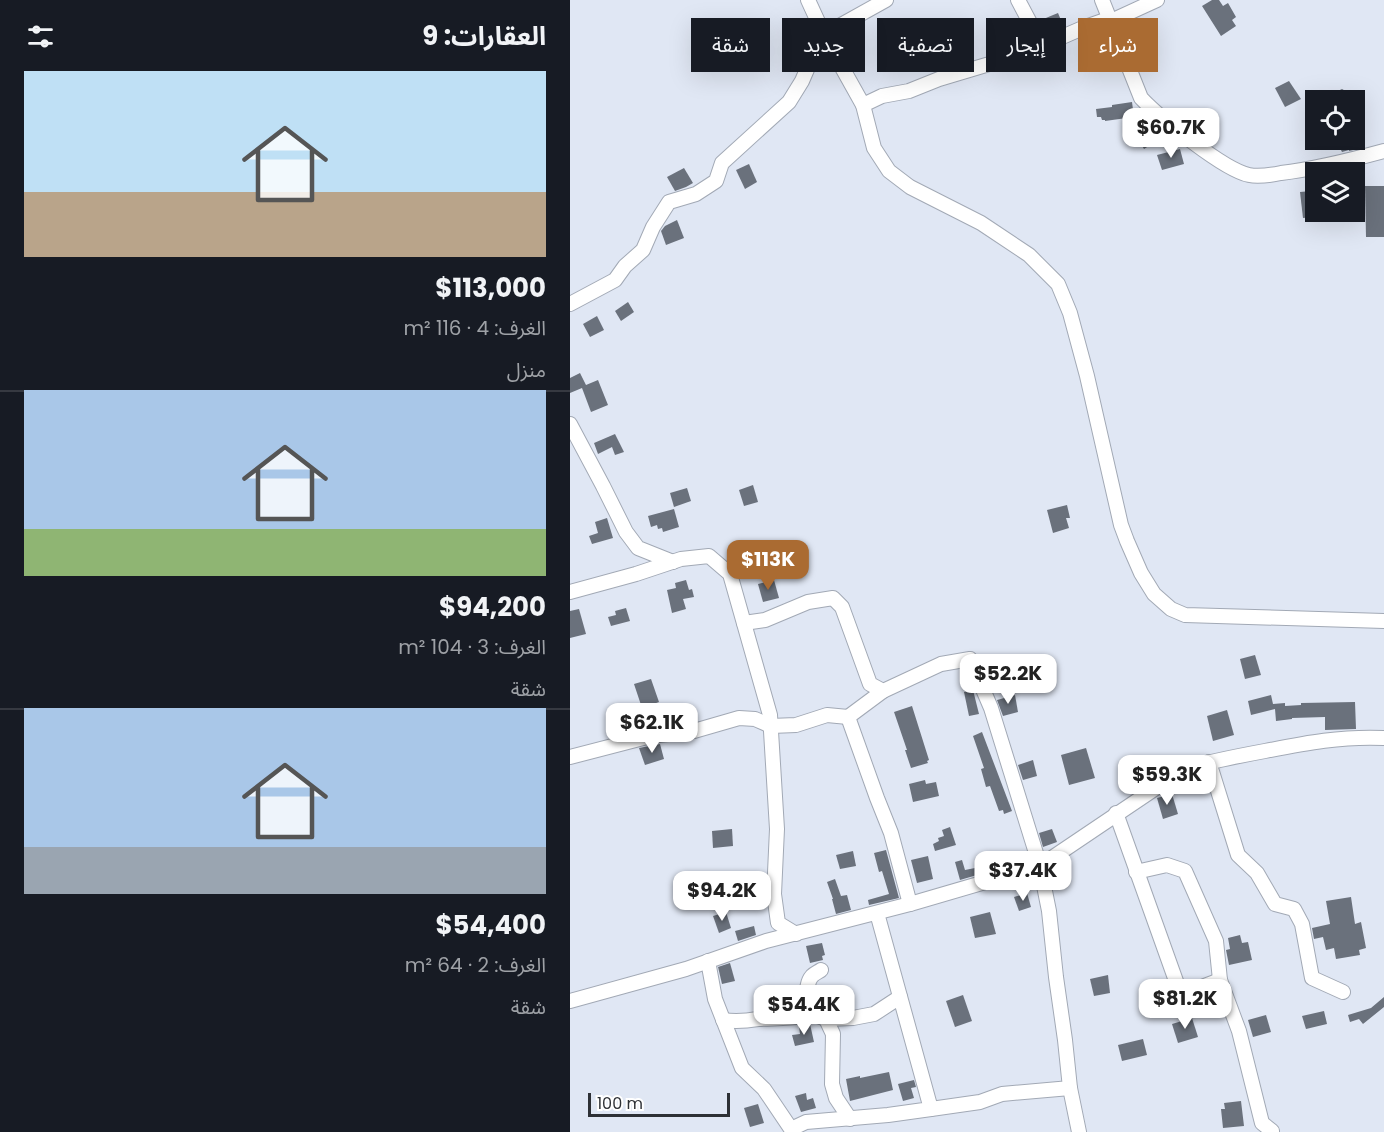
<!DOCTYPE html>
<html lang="ar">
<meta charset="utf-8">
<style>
body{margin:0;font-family:Poppins,"Noto Sans Arabic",sans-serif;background:#20242c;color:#f1f3f6;direction:rtl;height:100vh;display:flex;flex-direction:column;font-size:22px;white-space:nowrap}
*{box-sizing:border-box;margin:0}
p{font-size:20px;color:#9ea1a6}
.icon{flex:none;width:33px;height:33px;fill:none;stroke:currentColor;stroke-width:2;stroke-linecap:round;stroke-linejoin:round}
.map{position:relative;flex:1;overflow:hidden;direction:ltr}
.panel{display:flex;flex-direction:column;background:#171b24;width:570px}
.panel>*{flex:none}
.top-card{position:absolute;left:18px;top:18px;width:570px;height:54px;direction:rtl;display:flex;gap:12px}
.fabs{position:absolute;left:735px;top:90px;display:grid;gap:12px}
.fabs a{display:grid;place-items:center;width:60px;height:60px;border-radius:0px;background:#171b24;box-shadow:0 6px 24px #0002;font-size:30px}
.scale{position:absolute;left:18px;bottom:15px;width:142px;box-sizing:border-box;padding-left:6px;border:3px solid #2d3035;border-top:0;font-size:16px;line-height:21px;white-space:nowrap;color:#2d3035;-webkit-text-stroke:4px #fff;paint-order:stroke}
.price{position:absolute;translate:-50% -51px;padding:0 14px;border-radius:12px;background:#fff;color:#222;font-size:20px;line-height:39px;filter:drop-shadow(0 2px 3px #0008)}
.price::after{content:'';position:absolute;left:50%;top:36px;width:18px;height:14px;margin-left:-9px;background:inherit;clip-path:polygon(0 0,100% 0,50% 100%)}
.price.on{background:#aa6b32;color:#fff}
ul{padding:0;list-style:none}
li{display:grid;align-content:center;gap:12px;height:318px;padding:0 24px}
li+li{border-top:2px solid #363941}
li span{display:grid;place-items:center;height:186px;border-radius:0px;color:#555}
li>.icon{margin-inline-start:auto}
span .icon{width:108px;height:108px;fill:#fffc;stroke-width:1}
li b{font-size:26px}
h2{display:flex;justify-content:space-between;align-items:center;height:72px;padding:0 24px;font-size:26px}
.chip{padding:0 21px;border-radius:0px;background:#171b24;box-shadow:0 6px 24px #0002;font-size:21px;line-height:54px}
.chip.on{background:#aa6b32;color:#fff}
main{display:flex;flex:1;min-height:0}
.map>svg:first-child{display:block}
.building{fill:#6a717c}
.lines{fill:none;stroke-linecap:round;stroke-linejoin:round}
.minor-casing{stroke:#a2a9b5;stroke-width:16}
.minor{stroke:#fff;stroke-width:14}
</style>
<main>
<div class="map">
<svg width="814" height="1132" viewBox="0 0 814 1132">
<rect width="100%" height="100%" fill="#e0e7f4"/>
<g class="building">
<path d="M 642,0 L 649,0 L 653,6 L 658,3 L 666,17 L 662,20 L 666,26 L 651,36 L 632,6 Z"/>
<path d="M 488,13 L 493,25 L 476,32 L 471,20 Z"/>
<path d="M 719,81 L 731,99 L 715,107 L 705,88 Z"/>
<path d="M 772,89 L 791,100 L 748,100 Z"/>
<path d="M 562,102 L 564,117 L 535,121 L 535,120 L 532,120 L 531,117 L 527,117 L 526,109 L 542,107 L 542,105 Z"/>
<path d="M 576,126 L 585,142 L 574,149 L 565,133 Z"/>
<path d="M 766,140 L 789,140 L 792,148 L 779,151 L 779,150 L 772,152 Z"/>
<path d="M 610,149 L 614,164 L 592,170 L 587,155 Z"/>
<path d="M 179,164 L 187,182 L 175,189 L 166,170 Z"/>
<path d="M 114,168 L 123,183 L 116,187 L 105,191 L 97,177 Z"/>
<path d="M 795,186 L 814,186 L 814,237 L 796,237 Z"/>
<path d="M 741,191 L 744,217 L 733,218 L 730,192 Z"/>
<path d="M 107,220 L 114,238 L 96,245 L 91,231 L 95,226 Z"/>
<path d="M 58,302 L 64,312 L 51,321 L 45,311 Z"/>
<path d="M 27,316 L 34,330 L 20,337 L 13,324 Z"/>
<path d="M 10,373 L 16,385 L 28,380 L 38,405 L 21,412 L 12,388 L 0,393 L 0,378 Z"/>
<path d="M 45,434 L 54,452 L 45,455 L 42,447 L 28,454 L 24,443 Z"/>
<path d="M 183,485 L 188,502 L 174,506 L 169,490 Z"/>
<path d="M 117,488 L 121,501 L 104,507 L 100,493 Z"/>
<path d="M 497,505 L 500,518 L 496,518 L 499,528 L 483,533 L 477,510 Z"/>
<path d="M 104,509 L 109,527 L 93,532 L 92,528 L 88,529 L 87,525 L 81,527 L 78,516 Z"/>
<path d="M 37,518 L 43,538 L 22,544 L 19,536 L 28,533 L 25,522 Z"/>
<path d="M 116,580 L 119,590 L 122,589 L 124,597 L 113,599 L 116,609 L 102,613 L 97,590 L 106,588 L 105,583 Z"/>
<path d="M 204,580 L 209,598 L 193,602 L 188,584 Z"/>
<path d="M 56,608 L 60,621 L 41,626 L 38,617 L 46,615 L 45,611 Z"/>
<path d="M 9,609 L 16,634 L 0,638 L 0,611 Z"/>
<path d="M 685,655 L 691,675 L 675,679 L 670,659 Z"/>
<path d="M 81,679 L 89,702 L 72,708 L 64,684 Z"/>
<path d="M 403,690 L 409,714 L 399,716 L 394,692 Z"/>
<path d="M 445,695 L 448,712 L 433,716 L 427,700 Z"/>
<path d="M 701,695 L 703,704 L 715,703 L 715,706 L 731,705 L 731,703 L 785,702 L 786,729 L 755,730 L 755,717 L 722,718 L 722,719 L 706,721 L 705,709 L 681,715 L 678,701 Z"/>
<path d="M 342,706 L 359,760 L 357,761 L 358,763 L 341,768 L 335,750 L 337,750 L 324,712 Z"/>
<path d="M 657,710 L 664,735 L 643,741 L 637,716 Z"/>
<path d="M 412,732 L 442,811 L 434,814 L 433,810 L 429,811 L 420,786 L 416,787 L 411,769 L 414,768 L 403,736 Z"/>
<path d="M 90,744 L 94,759 L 75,765 L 69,748 Z"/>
<path d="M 516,748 L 525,778 L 499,785 L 491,755 Z"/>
<path d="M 463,760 L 467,776 L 453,780 L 448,765 Z"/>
<path d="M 355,780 L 356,784 L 366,782 L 369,796 L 343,802 L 339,784 Z"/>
<path d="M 602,794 L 608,814 L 593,819 L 587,798 Z"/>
<path d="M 380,827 L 386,845 L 365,851 L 363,844 L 369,841 L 368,838 L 374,836 L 372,830 Z"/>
<path d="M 162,829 L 163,846 L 143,848 L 142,831 Z"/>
<path d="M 482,829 L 487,842 L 473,847 L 469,833 Z"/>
<path d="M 316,850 L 329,898 L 299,905 L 298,900 L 319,894 L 312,871 L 309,872 L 304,853 Z"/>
<path d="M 283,851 L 286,866 L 270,869 L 266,855 Z"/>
<path d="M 358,856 L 363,879 L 347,883 L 341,860 Z"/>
<path d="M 392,860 L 395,870 L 405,868 L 407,875 L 390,880 L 385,862 Z"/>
<path d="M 265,879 L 271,896 L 277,895 L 281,910 L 266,914 L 262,899 L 263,899 L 257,882 Z"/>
<path d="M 457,893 L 461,907 L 449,911 L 444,897 Z"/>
<path d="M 781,897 L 785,924 L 791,922 L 796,948 L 789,950 L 790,955 L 766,959 L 764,948 L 756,950 L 753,937 L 744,939 L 742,928 L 760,924 L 756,901 Z"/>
<path d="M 156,912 L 161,928 L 149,933 L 143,916 Z"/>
<path d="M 420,912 L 426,934 L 405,938 L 400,917 Z"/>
<path d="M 184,926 L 186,935 L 168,941 L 165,931 Z"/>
<path d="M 670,935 L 672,943 L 678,942 L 682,960 L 659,965 L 656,950 L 660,949 L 658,938 Z"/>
<path d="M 252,943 L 255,955 L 252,956 L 253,960 L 240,963 L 236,946 Z"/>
<path d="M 160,963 L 165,981 L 152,984 L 148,967 Z"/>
<path d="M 538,975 L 540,993 L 524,996 L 520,979 Z"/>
<path d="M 393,995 L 402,1021 L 385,1027 L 376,1001 Z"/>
<path d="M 814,997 L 814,1007 L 793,1024 L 789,1019 L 780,1022 L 778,1015 L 801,1008 Z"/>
<path d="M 754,1011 L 757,1024 L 736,1029 L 732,1016 Z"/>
<path d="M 696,1015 L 701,1032 L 683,1037 L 678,1020 Z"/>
<path d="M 622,1018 L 628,1037 L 608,1043 L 602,1024 Z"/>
<path d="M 240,1024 L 244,1042 L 225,1046 L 222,1035 L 230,1034 L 229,1026 Z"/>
<path d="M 573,1039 L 577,1055 L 552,1061 L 548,1045 Z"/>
<path d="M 319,1072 L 323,1090 L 280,1101 L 276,1079 L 290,1076 L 290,1078 Z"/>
<path d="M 344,1080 L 346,1087 L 341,1088 L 344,1098 L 333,1101 L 328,1084 Z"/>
<path d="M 236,1093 L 237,1100 L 243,1098 L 246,1108 L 231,1112 L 225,1096 Z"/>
<path d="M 671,1101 L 674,1126 L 653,1128 L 651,1109 L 655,1109 L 654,1103 Z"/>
<path d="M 188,1104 L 194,1123 L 180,1127 L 174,1108 Z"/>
</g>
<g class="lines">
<defs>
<g id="minor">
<path d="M 238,0 L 255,37 L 293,105 L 304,148 L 319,171 L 340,187 L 411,223 L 459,255 L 488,284 L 500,313 L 517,376 L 551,525 L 557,541 L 571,573 L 584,594 L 601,609 L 615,615 L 814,621"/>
<path d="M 448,0 L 465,32 L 471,47"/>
<path d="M 532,0 L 571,98 C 590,118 654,170 679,175 C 689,177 701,175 711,173 C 746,169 781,160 814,151"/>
<path d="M 293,105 L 312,96 L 339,91 L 369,79 L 453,54 L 515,27 L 535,20 L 541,21 L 587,0"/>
<path d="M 0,304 L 45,280 L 55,266 L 73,250 L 83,227 L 99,202 L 126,194 L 146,181 L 152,163 L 219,102 L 232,81 L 248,44 L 271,25 L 316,0"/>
<path d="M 0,424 L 33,486 L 56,532 L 68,548 L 103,562"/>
<path d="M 0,592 L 66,574 L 111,559 L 139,556 L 160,574 L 200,715 L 207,829 L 204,894 L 208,923 L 226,934"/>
<path d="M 174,623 L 195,620 L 238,602 L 263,598 L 272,607 L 300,684 L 313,691 L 371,664 L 400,659 L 421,708 L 470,866 L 479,911 L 486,977 L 495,1040 L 500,1088 L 432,1094 L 410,1102 L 361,1109"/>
<path d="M 313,691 L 278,717 L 307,798 L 321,833 L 340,904"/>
<path d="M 0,757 L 81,736 L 124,731 L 169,718 L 185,719 L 201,726 L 226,725 L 257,715 L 278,717"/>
<path d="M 639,762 L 668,855 L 687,873 L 705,904 L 724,909 L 732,924 L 742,978 L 773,992"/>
<path d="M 546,813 L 616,1009"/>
<path d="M 566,872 L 597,865 L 615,871 L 646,941 L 650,980 L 669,1031 L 692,1123 L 702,1131"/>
<path d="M 138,961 L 145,999 L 172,1068 L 194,1089 L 221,1129 L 236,1122 L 318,1115 L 361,1109 L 307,913"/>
<path d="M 611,995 L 650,980"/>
<path d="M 0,1001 L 116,969 L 196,941 L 340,904 L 470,866 L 614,769 C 641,761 668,756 695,751 C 736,743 772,736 814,738"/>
<path d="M 236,1012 L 256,1019 L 283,1018 L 304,1014 L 330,997"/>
<path d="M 256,1019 L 263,1034 L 262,1084 L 266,1098 L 280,1119"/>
<path d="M 153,1020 C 166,1022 176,1021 188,1019 C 204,1018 218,1019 233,1016 C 240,1005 233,986 242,976 C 245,973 248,972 251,970"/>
<path d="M 500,1088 L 509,1132"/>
</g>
</defs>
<use href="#minor" class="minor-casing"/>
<use href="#minor" class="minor"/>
</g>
</svg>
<div class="fabs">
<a><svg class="icon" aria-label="locate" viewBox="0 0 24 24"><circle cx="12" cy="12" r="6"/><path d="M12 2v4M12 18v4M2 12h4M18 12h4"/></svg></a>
<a><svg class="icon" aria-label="layers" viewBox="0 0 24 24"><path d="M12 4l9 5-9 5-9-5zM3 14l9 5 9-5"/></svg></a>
</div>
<div class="scale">100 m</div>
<b class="price" style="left:601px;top:159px">$60.7K</b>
<b class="price on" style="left:198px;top:591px">$113K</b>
<b class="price" style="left:438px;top:705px">$52.2K</b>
<b class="price" style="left:82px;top:754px">$62.1K</b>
<b class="price" style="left:597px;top:806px">$59.3K</b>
<b class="price" style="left:453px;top:902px">$37.4K</b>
<b class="price" style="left:152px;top:922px">$94.2K</b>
<b class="price" style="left:615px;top:1030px">$81.2K</b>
<b class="price" style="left:234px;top:1036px">$54.4K</b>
<div class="top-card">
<a class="chip on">شراء</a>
<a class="chip">إيجار</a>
<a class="chip">تصفية</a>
<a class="chip">جديد</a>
<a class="chip">شقة</a>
</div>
</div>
<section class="panel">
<h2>العقارات: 9<svg class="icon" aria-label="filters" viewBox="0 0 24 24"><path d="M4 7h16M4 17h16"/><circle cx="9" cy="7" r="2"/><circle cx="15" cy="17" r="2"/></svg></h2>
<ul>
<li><span style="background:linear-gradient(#bfe0f5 65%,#b9a48a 0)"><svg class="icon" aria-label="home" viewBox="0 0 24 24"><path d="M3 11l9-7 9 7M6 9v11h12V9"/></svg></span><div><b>$113,000</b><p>الغرف: 4 · 116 m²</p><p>منزل</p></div></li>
<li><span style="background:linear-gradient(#a9c7e8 75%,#8fb573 0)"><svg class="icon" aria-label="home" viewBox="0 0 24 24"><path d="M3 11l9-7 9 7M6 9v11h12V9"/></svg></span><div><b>$94,200</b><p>الغرف: 3 · 104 m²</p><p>شقة</p></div></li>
<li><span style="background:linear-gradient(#a9c7e8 75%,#9aa5b1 0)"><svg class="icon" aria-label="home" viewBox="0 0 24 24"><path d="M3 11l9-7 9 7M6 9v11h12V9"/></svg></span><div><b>$54,400</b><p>الغرف: 2 · 64 m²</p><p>شقة</p></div></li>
</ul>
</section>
</main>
